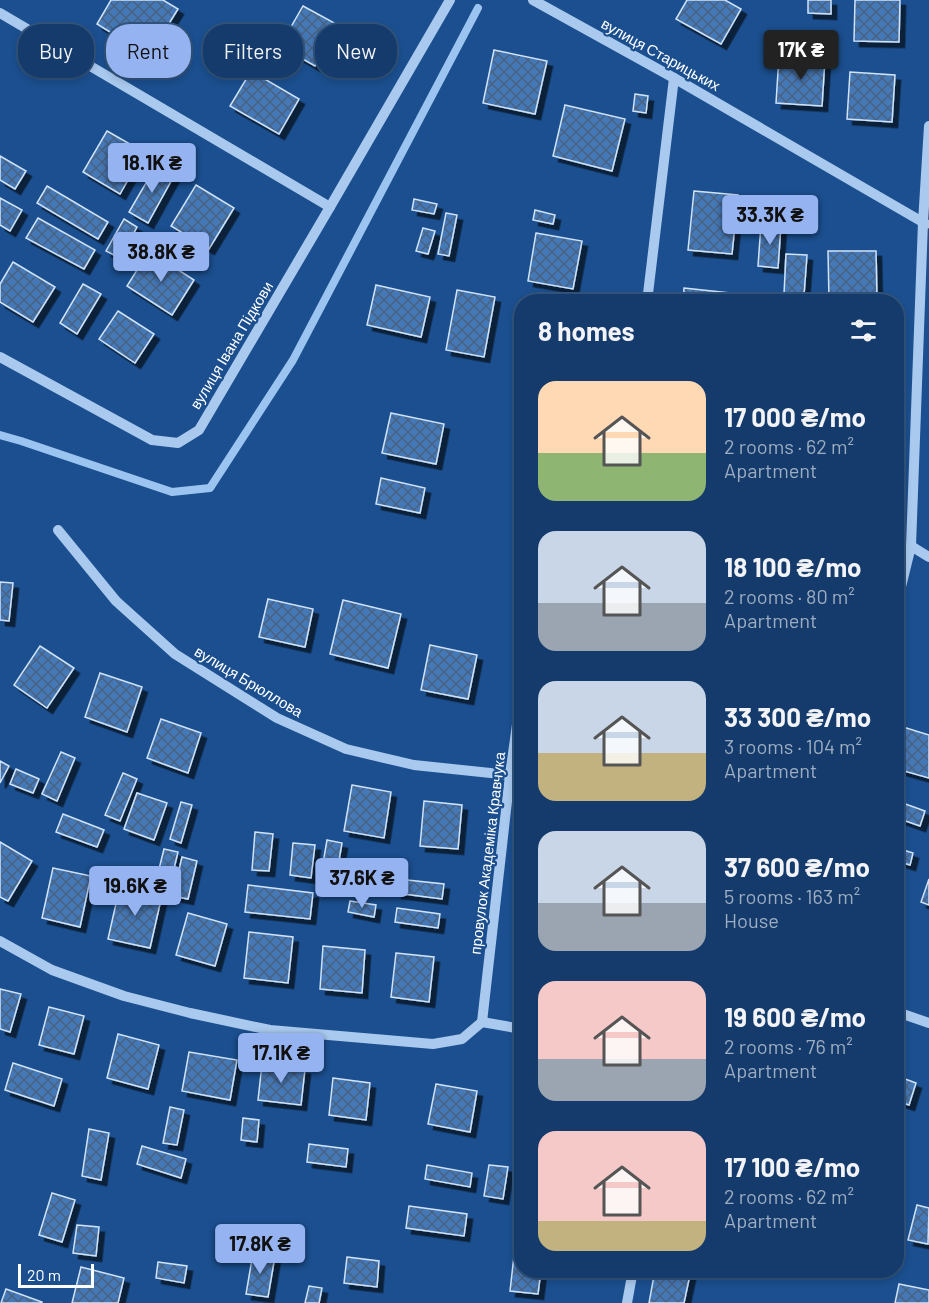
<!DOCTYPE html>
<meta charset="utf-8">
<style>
body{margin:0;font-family:Barlow,sans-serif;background:#214673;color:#f1f3f6;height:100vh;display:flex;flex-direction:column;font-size:22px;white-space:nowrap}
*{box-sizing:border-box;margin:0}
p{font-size:20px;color:#9dadc1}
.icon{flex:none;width:33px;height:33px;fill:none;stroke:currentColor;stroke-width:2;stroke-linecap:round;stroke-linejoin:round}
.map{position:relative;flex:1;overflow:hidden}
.side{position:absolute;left:514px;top:294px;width:390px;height:984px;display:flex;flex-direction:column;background:#143b6b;border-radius:24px;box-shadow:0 3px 9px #0003,0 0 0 2px #33557e}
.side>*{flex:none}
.top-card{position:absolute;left:18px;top:24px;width:406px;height:54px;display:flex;gap:12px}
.scale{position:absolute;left:18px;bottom:15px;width:76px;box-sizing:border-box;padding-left:6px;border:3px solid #fff;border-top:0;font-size:16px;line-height:21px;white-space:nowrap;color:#fff;-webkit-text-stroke:4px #1b4f8f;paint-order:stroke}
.price{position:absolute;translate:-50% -51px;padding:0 14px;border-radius:6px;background:#95b2f1;color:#111;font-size:20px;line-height:39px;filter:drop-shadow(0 2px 3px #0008)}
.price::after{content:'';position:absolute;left:50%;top:36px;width:18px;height:14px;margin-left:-9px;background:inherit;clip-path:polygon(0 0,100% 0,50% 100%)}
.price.on{background:#222;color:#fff}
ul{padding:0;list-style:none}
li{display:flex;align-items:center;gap:18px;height:150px;padding:0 24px}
li span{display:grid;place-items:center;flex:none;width:168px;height:120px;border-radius:18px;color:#555}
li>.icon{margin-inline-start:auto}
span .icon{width:72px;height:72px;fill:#fffc;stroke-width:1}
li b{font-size:26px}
h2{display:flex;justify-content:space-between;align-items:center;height:72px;padding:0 24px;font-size:26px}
.chip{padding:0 21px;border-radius:24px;background:#143b6b;box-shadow:0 3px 9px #0003,0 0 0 2px #33557e;font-size:21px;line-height:54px}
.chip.on{background:#95b2f1;color:#111}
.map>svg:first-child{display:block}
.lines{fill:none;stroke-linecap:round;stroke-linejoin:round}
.stream{stroke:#9cc4f0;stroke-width:8}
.building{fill:url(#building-cross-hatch);stroke:#cfe3fa;stroke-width:1.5;filter:url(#shadow)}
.minor{stroke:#a9c9ee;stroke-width:10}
.labels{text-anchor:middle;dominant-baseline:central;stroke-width:4.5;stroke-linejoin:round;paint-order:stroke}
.street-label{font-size:15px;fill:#fff;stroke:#1b4f8f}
</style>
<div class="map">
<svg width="929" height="1303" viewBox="0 0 929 1303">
<defs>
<pattern id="building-cross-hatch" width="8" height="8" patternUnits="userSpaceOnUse" patternTransform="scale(1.5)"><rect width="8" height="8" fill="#4478b7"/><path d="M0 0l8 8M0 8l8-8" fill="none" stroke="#486282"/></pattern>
<filter id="shadow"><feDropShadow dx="5.5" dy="5.5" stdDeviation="0" flood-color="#0009"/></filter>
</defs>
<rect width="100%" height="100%" fill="#1b4f8f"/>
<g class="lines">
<path class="stream" d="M 0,435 L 21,441 L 172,492 L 210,488 L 293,360 L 478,8"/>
</g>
<g class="building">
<path d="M 111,0 L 163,0 L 178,9 L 149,56 L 97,24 Z"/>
<path d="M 687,0 L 725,0 L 741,9 L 721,44 L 676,19 Z"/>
<path d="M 808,0 L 831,0 L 831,14 L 808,13 Z"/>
<path d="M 855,0 L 900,0 L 899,42 L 854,41 Z"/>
<path d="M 303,6 L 338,25 L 315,66 L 280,46 Z"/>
<path d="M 494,50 L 547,61 L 535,114 L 483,103 Z"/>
<path d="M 779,56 L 825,59 L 822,106 L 776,103 Z"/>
<path d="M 251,71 L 299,99 L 279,134 L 230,106 Z"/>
<path d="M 850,72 L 895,75 L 892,122 L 847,119 Z"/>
<path d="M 635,94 L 648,96 L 646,113 L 633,111 Z"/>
<path d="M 565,105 L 625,119 L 612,171 L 553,156 Z"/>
<path d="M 107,131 L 144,152 L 120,194 L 83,172 Z"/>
<path d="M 0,156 L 26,171 L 15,189 L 0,180 Z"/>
<path d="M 157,164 L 175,174 L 148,223 L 129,212 Z"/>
<path d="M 196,185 L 234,208 L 209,249 L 171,226 Z"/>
<path d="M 47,186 L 108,222 L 98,239 L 37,203 Z"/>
<path d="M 694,191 L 738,195 L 732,254 L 688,250 Z"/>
<path d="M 0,198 L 22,210 L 10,231 L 0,225 Z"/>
<path d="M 414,199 L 437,204 L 434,214 L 412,210 Z"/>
<path d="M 535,210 L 555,215 L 553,224 L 533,220 Z"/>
<path d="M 446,213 L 457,215 L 449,256 L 438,254 Z"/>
<path d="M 38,218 L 95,250 L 84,269 L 26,238 Z"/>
<path d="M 124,219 L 137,227 L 120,258 L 106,251 Z"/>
<path d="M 761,224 L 781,225 L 778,268 L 758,266 Z"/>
<path d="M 423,228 L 435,231 L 428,254 L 416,251 Z"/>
<path d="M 536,233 L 582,241 L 573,289 L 528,281 Z"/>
<path d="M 149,251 L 194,280 L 172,315 L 127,286 Z"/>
<path d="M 828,251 L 876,251 L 877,298 L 829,299 Z"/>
<path d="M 786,254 L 807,255 L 804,295 L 784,294 Z"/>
<path d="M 13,262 L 55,287 L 33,322 L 0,302 L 0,284 Z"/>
<path d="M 83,284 L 101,294 L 77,334 L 60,323 Z"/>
<path d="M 376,285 L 430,297 L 421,337 L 367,325 Z"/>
<path d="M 684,288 L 730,293 L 729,302 L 683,302 Z"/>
<path d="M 457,290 L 495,297 L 484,357 L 446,350 Z"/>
<path d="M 118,311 L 154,334 L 135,363 L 99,339 Z"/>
<path d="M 391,413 L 444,424 L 436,464 L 382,453 Z"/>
<path d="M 381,478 L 425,488 L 420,513 L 376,504 Z"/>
<path d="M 0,582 L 13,583 L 9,621 L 0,620 Z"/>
<path d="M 268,599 L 313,609 L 305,647 L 259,637 Z"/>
<path d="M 343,600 L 401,614 L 388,668 L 330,654 Z"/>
<path d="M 430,645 L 477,655 L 468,699 L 421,690 Z"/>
<path d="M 40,646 L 74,668 L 47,708 L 14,685 Z"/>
<path d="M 100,673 L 142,687 L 127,732 L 85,717 Z"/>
<path d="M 161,719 L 201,733 L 188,773 L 147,758 Z"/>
<path d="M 903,727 L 929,735 L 929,778 L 897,769 L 897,749 Z"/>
<path d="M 61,752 L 75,758 L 57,801 L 42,794 Z"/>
<path d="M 0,761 L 9,766 L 0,783 Z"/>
<path d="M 16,769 L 39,779 L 33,793 L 10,784 Z"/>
<path d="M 123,773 L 137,779 L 120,821 L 105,815 Z"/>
<path d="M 352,785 L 391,792 L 384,838 L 344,831 Z"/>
<path d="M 137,793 L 167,803 L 154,840 L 124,829 Z"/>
<path d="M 424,801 L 462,805 L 458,849 L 420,846 Z"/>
<path d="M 897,801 L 925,811 L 920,826 L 897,818 Z"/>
<path d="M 181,802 L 192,805 L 181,843 L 170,839 Z"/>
<path d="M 63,814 L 104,830 L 97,847 L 56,832 Z"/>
<path d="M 255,832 L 273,834 L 269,871 L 252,870 Z"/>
<path d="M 327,840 L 342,843 L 336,878 L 321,875 Z"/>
<path d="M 0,842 L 32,861 L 8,901 L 0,897 Z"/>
<path d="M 293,843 L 315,845 L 311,878 L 290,875 Z"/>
<path d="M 897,848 L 913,853 L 910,865 L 897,861 Z"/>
<path d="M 164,849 L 178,852 L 171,881 L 157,877 Z"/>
<path d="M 182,857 L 197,861 L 188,899 L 173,896 Z"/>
<path d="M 53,868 L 91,876 L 80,927 L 42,918 Z"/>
<path d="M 341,868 L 377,871 L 375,891 L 340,887 Z"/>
<path d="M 398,879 L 444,884 L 442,899 L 396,893 Z"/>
<path d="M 929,879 L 929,905 L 921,902 Z"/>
<path d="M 248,885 L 313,893 L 310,919 L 245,912 Z"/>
<path d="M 120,886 L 162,895 L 150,948 L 108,939 Z"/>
<path d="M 350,901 L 376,905 L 374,917 L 348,912 Z"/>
<path d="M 397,908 L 440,914 L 438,928 L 395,922 Z"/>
<path d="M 188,913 L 227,924 L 215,966 L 176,955 Z"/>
<path d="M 249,932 L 293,937 L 288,983 L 244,978 Z"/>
<path d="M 323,946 L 365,950 L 362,993 L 320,989 Z"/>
<path d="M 396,953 L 434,957 L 429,1002 L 391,997 Z"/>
<path d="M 0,989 L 21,994 L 10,1032 L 0,1029 Z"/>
<path d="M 49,1007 L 84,1016 L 74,1054 L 39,1045 Z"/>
<path d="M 118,1034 L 159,1045 L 148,1089 L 107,1078 Z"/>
<path d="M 189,1052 L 237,1060 L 230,1100 L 182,1091 Z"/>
<path d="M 13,1063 L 62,1079 L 54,1106 L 5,1090 Z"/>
<path d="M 262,1064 L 305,1069 L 301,1105 L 258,1100 Z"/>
<path d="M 897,1076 L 916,1083 L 909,1105 L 897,1101 Z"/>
<path d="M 333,1078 L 370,1083 L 366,1120 L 329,1115 Z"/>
<path d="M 436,1084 L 477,1091 L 470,1132 L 428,1124 Z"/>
<path d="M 170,1107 L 184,1110 L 177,1145 L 163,1143 Z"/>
<path d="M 243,1118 L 259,1120 L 257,1142 L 241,1140 Z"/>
<path d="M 89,1129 L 109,1133 L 101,1180 L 82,1176 Z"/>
<path d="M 309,1144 L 348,1149 L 346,1167 L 307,1162 Z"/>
<path d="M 142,1146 L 186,1159 L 181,1178 L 137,1164 Z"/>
<path d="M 427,1165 L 472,1173 L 470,1187 L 425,1179 Z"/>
<path d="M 489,1165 L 508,1167 L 503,1199 L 484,1196 Z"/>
<path d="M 52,1193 L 75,1200 L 62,1242 L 39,1235 Z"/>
<path d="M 917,1205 L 929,1208 L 928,1244 L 908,1240 Z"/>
<path d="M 409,1206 L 467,1214 L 464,1236 L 406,1228 Z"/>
<path d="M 77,1225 L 99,1227 L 96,1256 L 73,1253 Z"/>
<path d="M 515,1247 L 522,1247 L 522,1270 L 541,1270 L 538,1294 L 510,1291 Z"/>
<path d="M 253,1253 L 275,1256 L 268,1297 L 246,1294 Z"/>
<path d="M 347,1257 L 379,1261 L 377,1287 L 344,1283 Z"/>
<path d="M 158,1262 L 187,1266 L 184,1283 L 156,1278 Z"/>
<path d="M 81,1267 L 124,1278 L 118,1303 L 72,1303 Z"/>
<path d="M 655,1270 L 691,1270 L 684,1303 L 649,1303 Z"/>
<path d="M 899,1284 L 929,1290 L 929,1303 L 895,1303 Z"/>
<path d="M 309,1286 L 322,1288 L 319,1303 L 305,1303 Z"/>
<path d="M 6,1289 L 42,1302 L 42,1303 L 1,1303 Z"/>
</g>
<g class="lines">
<g class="minor">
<path d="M 533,0 L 674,78 L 926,224"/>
<path d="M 0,13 L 330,207"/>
<path d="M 647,302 L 674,78"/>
<path d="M 0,357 L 152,440 L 178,443 L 199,430 L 330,207 L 450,0"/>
<path d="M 58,530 L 116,601 L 175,654 L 277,718 L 346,749 L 414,765 L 510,775"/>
<path d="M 911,546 L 929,557"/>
<path d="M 897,603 L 911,546 L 923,222 L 929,126"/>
<path d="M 0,941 L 52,970 L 124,996 L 190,1013 L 270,1030 L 433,1044 L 462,1039 L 482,1022"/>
<path d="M 897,1012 L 929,1023"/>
<path d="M 482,1022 L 510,775 L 522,688"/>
<path d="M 482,1022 L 522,1029"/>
<path d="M 627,1303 L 633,1270"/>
</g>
</g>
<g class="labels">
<g class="street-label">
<text transform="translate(661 54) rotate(29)">вулиця Старицьких</text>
<text transform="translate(231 345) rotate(-59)">вулиця Івана Підкови</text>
<text transform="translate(249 681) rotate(31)">вулиця Брюллова</text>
<text transform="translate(487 853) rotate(-83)">провулок Академіка Кравчука</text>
</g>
</g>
</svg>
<div class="scale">20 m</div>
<b class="price on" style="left:801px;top:81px">17K ₴</b>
<b class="price" style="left:152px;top:194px">18.1K ₴</b>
<b class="price" style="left:770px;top:246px">33.3K ₴</b>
<b class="price" style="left:161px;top:283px">38.8K ₴</b>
<b class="price" style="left:362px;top:909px">37.6K ₴</b>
<b class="price" style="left:135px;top:917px">19.6K ₴</b>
<b class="price" style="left:281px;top:1084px">17.1K ₴</b>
<b class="price" style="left:260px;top:1275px">17.8K ₴</b>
<div class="top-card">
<a class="chip">Buy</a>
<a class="chip on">Rent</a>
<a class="chip">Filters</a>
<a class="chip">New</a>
</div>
<section class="side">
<h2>8 homes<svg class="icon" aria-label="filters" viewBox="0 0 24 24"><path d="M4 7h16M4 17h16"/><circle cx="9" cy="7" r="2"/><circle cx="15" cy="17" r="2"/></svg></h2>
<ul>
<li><span style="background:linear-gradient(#ffd9b3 60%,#8fb573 0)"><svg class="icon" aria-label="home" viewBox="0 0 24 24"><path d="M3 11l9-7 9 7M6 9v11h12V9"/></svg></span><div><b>17 000 ₴/mo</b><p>2 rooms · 62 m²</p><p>Apartment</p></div></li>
<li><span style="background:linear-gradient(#c9d6e8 60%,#9aa5b1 0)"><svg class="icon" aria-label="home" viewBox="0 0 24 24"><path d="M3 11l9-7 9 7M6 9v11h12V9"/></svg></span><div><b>18 100 ₴/mo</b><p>2 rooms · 80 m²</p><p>Apartment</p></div></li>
<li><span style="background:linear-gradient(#c9d6e8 60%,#c2b280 0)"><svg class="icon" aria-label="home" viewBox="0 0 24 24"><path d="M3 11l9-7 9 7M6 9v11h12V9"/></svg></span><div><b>33 300 ₴/mo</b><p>3 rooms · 104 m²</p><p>Apartment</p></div></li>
<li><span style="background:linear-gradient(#c9d6e8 60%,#9aa5b1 0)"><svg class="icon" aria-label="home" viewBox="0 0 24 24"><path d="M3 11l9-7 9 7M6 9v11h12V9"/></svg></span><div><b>37 600 ₴/mo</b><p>5 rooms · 163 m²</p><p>House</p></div></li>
<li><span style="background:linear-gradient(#f6c9c9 65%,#9aa5b1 0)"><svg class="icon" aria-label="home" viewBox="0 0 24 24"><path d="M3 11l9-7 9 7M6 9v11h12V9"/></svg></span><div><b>19 600 ₴/mo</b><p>2 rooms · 76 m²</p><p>Apartment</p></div></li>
<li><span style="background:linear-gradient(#f6c9c9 75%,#c2b280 0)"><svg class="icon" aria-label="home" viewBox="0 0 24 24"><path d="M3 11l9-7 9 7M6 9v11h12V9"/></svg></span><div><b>17 100 ₴/mo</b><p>2 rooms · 62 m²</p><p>Apartment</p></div></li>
</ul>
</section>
</div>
